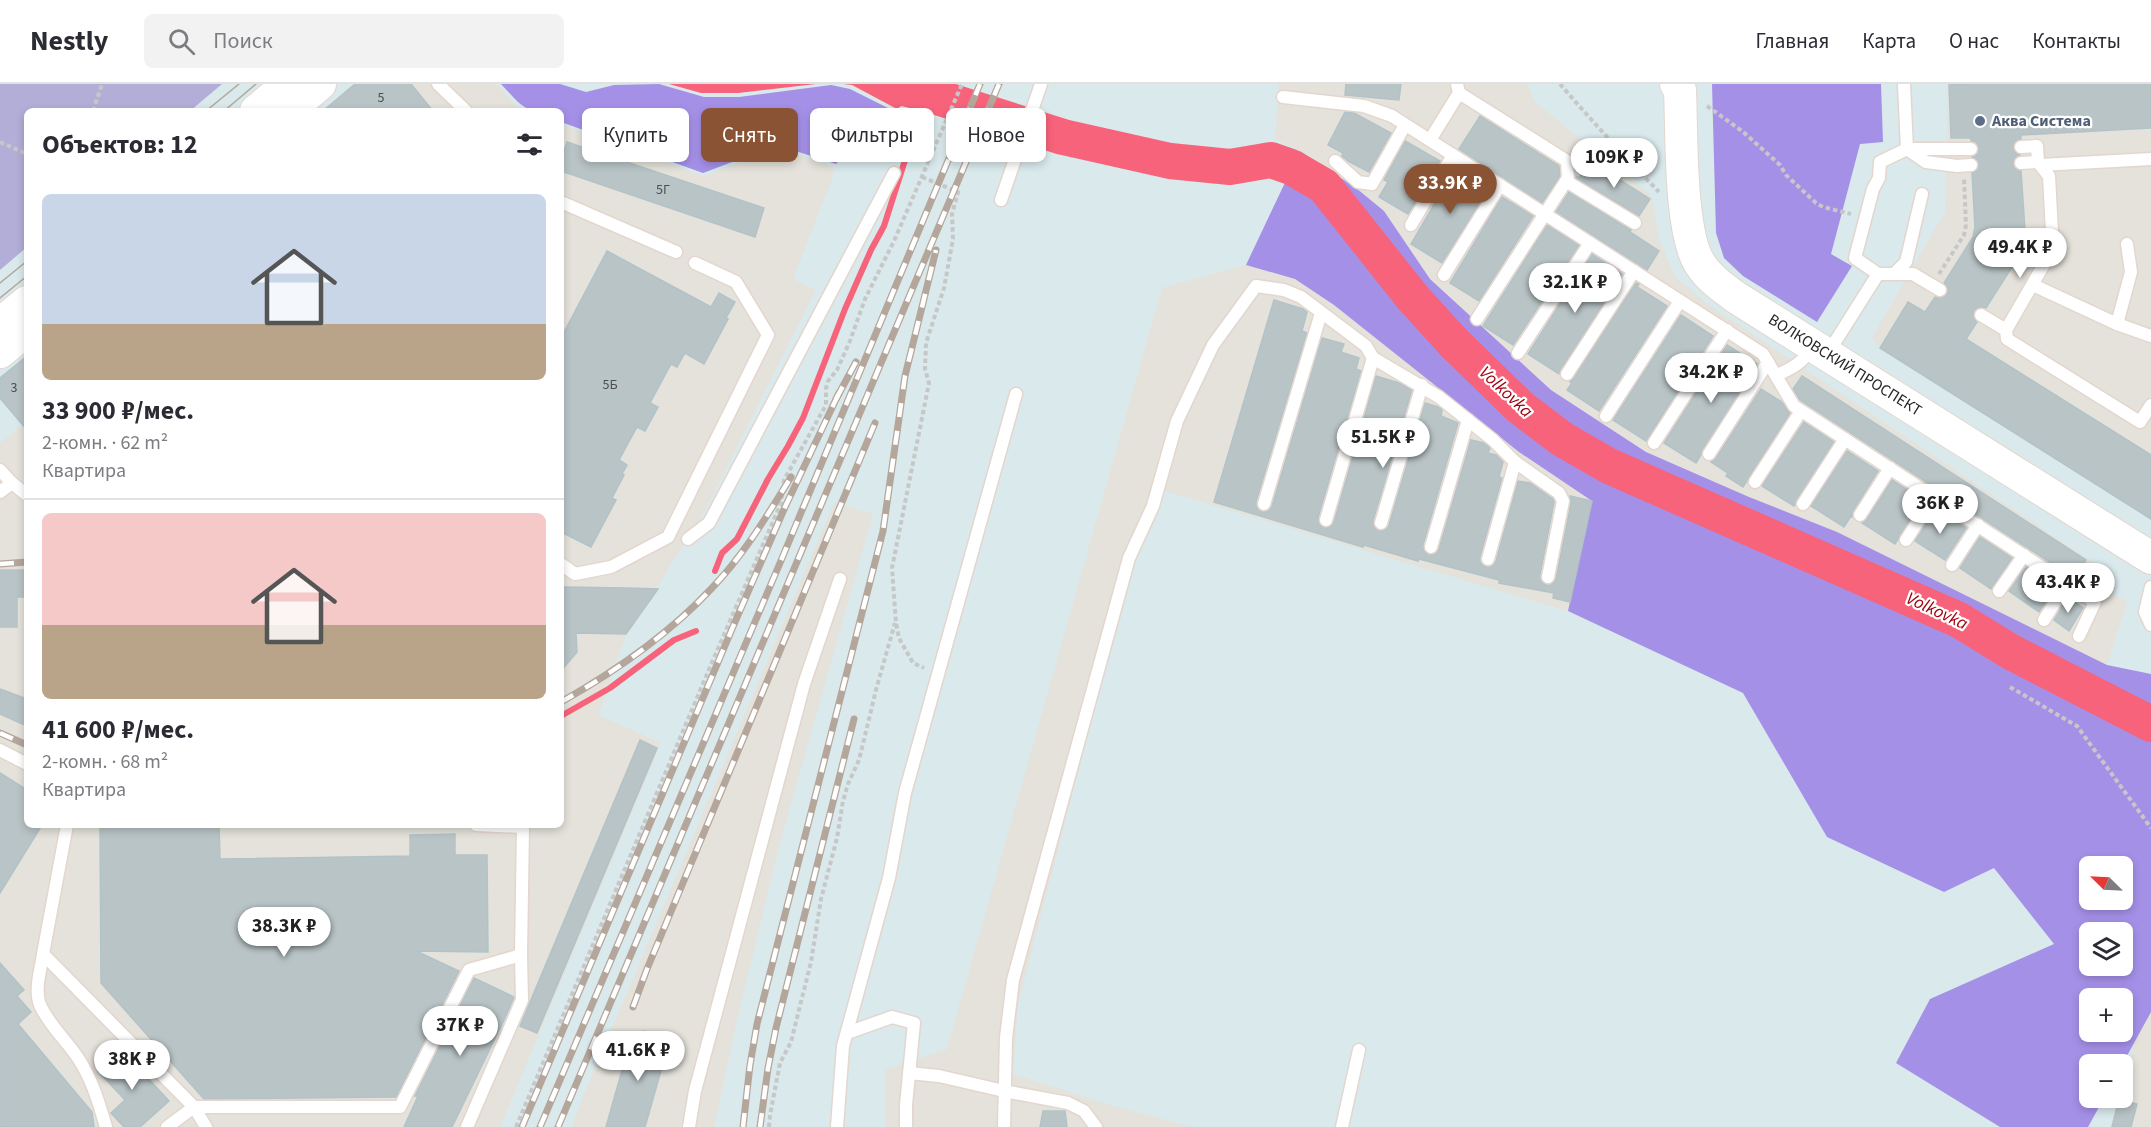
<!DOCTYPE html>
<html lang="ru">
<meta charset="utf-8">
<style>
body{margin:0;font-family:"Source Sans 3",sans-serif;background:#f2f2f3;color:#2b2b33;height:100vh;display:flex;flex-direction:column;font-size:22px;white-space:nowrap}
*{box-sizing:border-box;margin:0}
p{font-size:20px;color:#7c7c81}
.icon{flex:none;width:33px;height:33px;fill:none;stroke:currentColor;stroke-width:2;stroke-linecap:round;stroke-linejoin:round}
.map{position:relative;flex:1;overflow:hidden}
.drawer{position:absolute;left:24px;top:24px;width:540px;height:720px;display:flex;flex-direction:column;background:#fff;border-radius:9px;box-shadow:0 3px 9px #0003}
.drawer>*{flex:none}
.top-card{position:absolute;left:582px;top:24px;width:570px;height:54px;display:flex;gap:12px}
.needle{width:39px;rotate:294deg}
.controls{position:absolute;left:2079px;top:772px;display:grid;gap:12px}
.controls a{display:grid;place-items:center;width:54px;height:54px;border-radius:9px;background:#fff;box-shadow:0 3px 9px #0003;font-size:30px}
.price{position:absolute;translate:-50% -51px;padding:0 14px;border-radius:21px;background:#fff;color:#222;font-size:20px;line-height:39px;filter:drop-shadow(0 2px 3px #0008)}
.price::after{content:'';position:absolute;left:50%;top:36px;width:18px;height:14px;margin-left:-9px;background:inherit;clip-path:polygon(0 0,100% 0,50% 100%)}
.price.on{background:#8a5333;color:#fff}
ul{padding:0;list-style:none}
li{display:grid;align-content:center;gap:12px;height:318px;padding:0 18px}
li+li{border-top:2px solid #e1e1e2}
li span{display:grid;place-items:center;height:186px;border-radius:9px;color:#555}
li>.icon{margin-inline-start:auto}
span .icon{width:108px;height:108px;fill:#fffc;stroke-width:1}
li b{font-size:26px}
h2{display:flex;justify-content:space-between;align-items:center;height:72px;padding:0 18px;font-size:26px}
.chip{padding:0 21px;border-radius:9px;background:#fff;box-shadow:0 3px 9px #0003;font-size:21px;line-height:54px}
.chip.on{background:#8a5333;color:#fff}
header{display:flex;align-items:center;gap:36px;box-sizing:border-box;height:84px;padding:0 30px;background:#fff;border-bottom:2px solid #e1e1e2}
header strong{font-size:28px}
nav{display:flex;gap:33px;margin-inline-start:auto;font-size:21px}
.search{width:420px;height:54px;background:#f2f2f3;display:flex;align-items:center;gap:15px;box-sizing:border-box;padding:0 21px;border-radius:9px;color:#7c7c81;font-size:22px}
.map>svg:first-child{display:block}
.industrial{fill:#e4e2da}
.green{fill:#a590e8;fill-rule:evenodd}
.cemetery{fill:#b2aed7}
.water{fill:#f7637a}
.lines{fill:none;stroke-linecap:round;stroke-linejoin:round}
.stream{stroke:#f7637a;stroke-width:6}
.river{stroke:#f7637a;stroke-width:36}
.building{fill:#b9c4c7;stroke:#b2c3c7;stroke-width:1.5}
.lane-casing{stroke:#e3d6ce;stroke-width:15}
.secondary-casing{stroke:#e3d6ce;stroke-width:34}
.path{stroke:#c7c7c7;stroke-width:4;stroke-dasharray:4.5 3;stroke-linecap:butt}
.lane{stroke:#fff;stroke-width:12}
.secondary{stroke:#fff;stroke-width:32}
.tram{stroke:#b5a69b;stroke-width:1.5}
.rail-casing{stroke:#b5a69b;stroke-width:7}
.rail{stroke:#fff;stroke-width:4.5;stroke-dasharray:14;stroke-linecap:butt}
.service-dot{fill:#5c6f8a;stroke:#fff;stroke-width:2}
.labels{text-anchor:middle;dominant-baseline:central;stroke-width:4.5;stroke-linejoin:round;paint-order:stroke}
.number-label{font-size:14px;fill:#4c4f50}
.service-label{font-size:16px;font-weight:bold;fill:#4e5e75;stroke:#fff;text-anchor:start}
.street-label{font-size:16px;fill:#282828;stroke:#fff}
.water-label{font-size:18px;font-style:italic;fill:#a20310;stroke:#fff}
</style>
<header>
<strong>Nestly</strong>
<div class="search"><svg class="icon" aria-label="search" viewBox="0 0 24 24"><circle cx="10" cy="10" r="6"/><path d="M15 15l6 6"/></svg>Поиск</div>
<nav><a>Главная</a><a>Карта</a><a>О нас</a><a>Контакты</a></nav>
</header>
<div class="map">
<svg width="2151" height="1043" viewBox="0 0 2151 1043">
<rect width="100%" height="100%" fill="#d9e9ec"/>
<g class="industrial">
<path d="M 354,0 L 497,0 L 520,26 L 524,27 L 321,27 Z"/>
<path d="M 1279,0 L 1527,0 L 1535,18 L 1652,112 L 1659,156 L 1675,192 L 1706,219 L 2101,484 L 2107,506 L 2127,518 L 2107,581 L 1837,448 L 1749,413 L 1646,368 L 1551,306 L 1430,195 L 1384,127 L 1356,104 L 1300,67 L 1275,55 Z"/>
<path d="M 1948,0 L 2151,0 L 2151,435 L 1880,264 L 1872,254 L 1945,128 Z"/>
<path d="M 561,40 L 704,92 L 779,64 L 835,84 L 832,95 L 793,195 L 816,206 L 703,430 L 625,554 L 598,631 L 661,659 L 500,1043 L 0,1043 L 0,359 L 22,341 L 0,315 L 0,294 L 27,271 L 27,741 L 561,741 Z"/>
<path d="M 1246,181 L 1295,195 L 1334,221 L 1519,368 L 1592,417 L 1568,527 L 1152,403 L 1018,920 L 1013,990 L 1113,1022 L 1192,1043 L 885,1043 L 885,986 L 947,965 L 1162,204 Z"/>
<path d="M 834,419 L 873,430 L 778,766 L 737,936 L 714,1043 L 572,1043 L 580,1020 Z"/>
<path d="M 2151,902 L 2151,1043 L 2110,1043 L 2118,1014 L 2122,1014 L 2123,999 Z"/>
</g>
<g class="green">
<path d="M 501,0 L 560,0 L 586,8 L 614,1 L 659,0 L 704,13 L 739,13 L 831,1 L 850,5 L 894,27 L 878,47 L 861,50 L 836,80 L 777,61 L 703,89 L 561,38 L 561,27 C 523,27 527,28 501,0 Z"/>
<path d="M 1712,0 L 1881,0 L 1883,58 L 1860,60 L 1831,170 L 1852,182 L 1817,238 L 1743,192 L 1724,174 L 1716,149 Z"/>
<path d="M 1300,67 L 1356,104 L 1384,127 L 1430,195 L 1551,306 L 1646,368 L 1749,413 L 1837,448 L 2107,581 L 2151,590 L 2151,928 L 2122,981 L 2090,981 L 2090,1014 L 2104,1014 L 2088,1043 L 2000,1043 L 1896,979 L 1930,915 L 2054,860 L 1994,784 L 1944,808 L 1827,753 L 1743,609 L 1568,527 L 1592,417 L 1519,368 L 1334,221 L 1295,195 L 1246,181 ZM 2090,783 L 2122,783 L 2122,816 L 2090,816 ZM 2090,849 L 2122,849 L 2122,882 L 2090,882 ZM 2090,915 L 2122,915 L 2122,948 L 2090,948 Z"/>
</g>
<path class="cemetery" d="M 0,0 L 222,0 L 190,27 L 27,27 L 27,163 L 0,186 Z"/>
<g class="water">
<path d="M 669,0 L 816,0 L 738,9 L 701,9 Z"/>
<path d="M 843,0 L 931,0 L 938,4 L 932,19 L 910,16 L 897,25 L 852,1 Z"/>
</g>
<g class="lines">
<g class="stream">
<path d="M 715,487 L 722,469 L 737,455 L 768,395 L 788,362 L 803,334 L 845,225 L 871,166 L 884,142 L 907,70 L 918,12"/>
<path d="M 561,632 L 610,604 L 674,556 L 696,547"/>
</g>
<path class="river" d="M 889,0 L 931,11 L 1063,53 L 1170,77 L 1230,83 L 1271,76 L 1291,83 L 1324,102 L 1413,214 L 1454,259 L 1520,323 L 1562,355 L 1609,382 L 1959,536 L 2011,568 L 2151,640"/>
</g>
<g class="building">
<path d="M 355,0 L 411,0 L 433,27 L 323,27 Z"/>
<path d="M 1346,0 L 1401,0 L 1399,16 L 1345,11 Z"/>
<path d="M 1965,0 L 2151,0 L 2151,44 L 2021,51 L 2021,55 L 2014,59 L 2014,67 L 2020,71 L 2014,75 L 2013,79 L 2014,84 L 2021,87 L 2026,161 L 1986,224 L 1981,223 L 1974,226 L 1973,231 L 1977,238 L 1966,255 L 2151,371 L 2151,435 L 1880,264 L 1908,218 L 1925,228 L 1935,213 L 1940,214 L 1947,211 L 1948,206 L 1944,199 L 1973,153 L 1975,143 L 1972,89 L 1976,87 L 1979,81 L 1977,76 L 1972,73 L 1978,70 L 1979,64 L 1976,58 L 1971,57 L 1971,54 L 1951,54 L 1949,1 Z"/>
<path d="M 1345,28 L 1354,29 L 1391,49 L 1369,88 L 1348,77 L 1342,72 L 1343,69 L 1328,61 Z"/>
<path d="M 1480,32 L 1559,82 L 1560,92 L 1542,119 L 1459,65 Z"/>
<path d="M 1405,57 L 1440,77 L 1408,130 L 1379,113 L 1388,98 L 1384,96 Z"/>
<path d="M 567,58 L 764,124 L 755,153 L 561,87 L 561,76 Z"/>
<path d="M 1590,77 L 1650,115 L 1639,132 L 1576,94 L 1576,92 L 1579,94 Z"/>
<path d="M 1456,83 L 1489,104 L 1442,179 L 1411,160 Z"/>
<path d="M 1569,108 L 1631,146 L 1630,148 L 1659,167 L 1647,186 L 1556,128 Z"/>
<path d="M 1502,113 L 1533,132 L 1479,217 L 1450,199 Z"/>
<path d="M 1547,141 L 1579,161 L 1513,261 L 1483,242 Z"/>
<path d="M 607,167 L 711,223 L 719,209 L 735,218 L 726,234 L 728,235 L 704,280 L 685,269 L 677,283 L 671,280 L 650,319 L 658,323 L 645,347 L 637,343 L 619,376 L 627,381 L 622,390 L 624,391 L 612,414 L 616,416 L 591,463 L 561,448 L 561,254 Z"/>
<path d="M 1592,170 L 1622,190 L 1559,290 L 1528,270 Z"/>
<path d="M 1636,199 L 1639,200 L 1637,203 L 1667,222 L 1599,327 L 1567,306 L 1572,299 L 1570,298 Z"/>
<path d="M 1274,216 L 1303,225 L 1307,228 L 1302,247 L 1307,249 L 1256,418 L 1258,426 L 1266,428 L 1272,422 L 1322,254 L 1344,260 L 1341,268 L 1359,274 L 1356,285 L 1361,287 L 1318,434 L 1320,441 L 1327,444 L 1334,438 L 1376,292 L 1399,299 L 1412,306 L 1373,437 L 1375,444 L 1382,447 L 1389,441 L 1425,319 L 1438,323 L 1442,326 L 1441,332 L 1458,339 L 1423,461 L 1425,468 L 1432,471 L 1439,465 L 1471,356 L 1484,359 L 1490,364 L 1488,369 L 1496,371 L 1503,378 L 1499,393 L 1502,394 L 1480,473 L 1480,478 L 1485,483 L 1491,483 L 1496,477 L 1518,397 L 1530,399 L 1553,415 L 1554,418 L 1540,491 L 1540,496 L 1546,501 L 1551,501 L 1556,495 L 1571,419 L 1570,412 L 1592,417 L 1570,518 L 1553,514 L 1554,509 L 1499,499 L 1499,496 L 1419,475 L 1418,477 L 1364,461 L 1363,463 L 1214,418 Z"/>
<path d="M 1681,231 L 1713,252 L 1646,357 L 1613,336 Z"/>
<path d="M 1727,261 L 1757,280 L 1696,379 L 1664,359 Z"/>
<path d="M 27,272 L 27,346 L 0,314 L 0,294 Z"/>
<path d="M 1802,292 L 2086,476 L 2074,494 L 1800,316 L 1793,305 Z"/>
<path d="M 1761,305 L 1782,318 L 1790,329 L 1743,403 L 1726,392 L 1728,389 L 1711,378 L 1716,374 Z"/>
<path d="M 1804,338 L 1834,358 L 1794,422 L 1762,402 Z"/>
<path d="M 1847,367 L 1878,387 L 1853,427 L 1852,433 L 1851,432 L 1844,443 L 1811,422 Z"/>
<path d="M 1892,396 L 1923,416 L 1895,460 L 1862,439 L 1867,435 Z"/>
<path d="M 1936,425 L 1966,444 L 1945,476 L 1915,457 Z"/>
<path d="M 1980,453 L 2012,474 L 1991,505 L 1960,484 Z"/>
<path d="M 2026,483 L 2055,502 L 2039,528 L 2009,507 Z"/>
<path d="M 0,486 L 24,486 L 24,513 L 17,513 L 17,543 L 0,543 Z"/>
<path d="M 561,503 L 627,504 L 658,505 L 626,550 L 576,549 L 577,568 L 561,587 Z"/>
<path d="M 2068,513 L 2083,524 L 2069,547 L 2054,536 Z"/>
<path d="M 0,605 L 27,615 L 27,642 L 0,630 Z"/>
<path d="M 640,656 L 657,664 L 537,949 L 520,942 Z"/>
<path d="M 0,689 L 27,706 L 27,741 L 42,741 L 0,809 Z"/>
<path d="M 100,741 L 219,741 L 220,775 L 410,772 L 410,751 L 455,750 L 455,771 L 487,771 L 488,868 L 416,867 L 459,887 L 396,1013 L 204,1015 L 101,899 Z"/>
<path d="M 0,879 L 24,906 L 17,912 L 31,928 L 18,940 L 92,1028 L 94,1043 L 0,1043 Z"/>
<path d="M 474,894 L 514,913 L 504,936 L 452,1043 L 404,1043 L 418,1012 L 415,1012 Z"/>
<path d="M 644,947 L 662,952 L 660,959 L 668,962 L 645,1043 L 606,1043 L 632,951 L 642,954 Z"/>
<path d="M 121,965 L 169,1017 L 140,1043 L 124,1043 L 111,1029 L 125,1016 L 98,987 Z"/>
<path d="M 2119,1015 L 2137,1020 L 2131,1043 L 2112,1043 Z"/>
<path d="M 1043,1027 L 1065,1027 L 1067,1043 L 1040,1043 Z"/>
</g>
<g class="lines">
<defs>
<g id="lane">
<path d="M 438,0 L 466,27"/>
<path d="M 1904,0 L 1907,65 L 1926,78 L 1957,82 L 1971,81"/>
<path d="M 1459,9 L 1567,77 L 1568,94 L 1477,235"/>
<path d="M 1283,13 L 1364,22 L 1392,32 L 1763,270 L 1794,322 L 2095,518 L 2079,552"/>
<path d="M 1430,56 L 1459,9 L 1457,0"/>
<path d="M 2021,63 L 2037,62 L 2038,78 L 2049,92 L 2052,148 L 2047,175 L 2006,246 L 2007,255 L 2140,338 L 2151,321"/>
<path d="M 1335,77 L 1358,98 L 1372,100 L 1405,41"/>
<path d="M 2021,79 L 2038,78"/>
<path d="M 2041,81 L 2151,75"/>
<path d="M 1566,97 L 1635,139"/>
<path d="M 1001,116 L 1041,0"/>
<path d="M 561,118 L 676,168"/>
<path d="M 1411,141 L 1453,71"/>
<path d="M 1895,189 L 1906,178 L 1922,110"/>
<path d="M 1444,191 L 1500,101"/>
<path d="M 2033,201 L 2117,240 L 2151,252"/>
<path d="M 1940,206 L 1913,190 L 1878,190 L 1855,174 L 1873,105 L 1879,94 L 1880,78 L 1907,65 L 1971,65"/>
<path d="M 1981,231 L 2006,246"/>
<path d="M 2117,240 L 2131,188 L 2127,160"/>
<path d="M 1518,269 L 1590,159"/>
<path d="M 1828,269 L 1878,190"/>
<path d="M 1567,290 L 1634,187"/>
<path d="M 1777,291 C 1793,284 1803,278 1813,263"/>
<path d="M 1606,332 L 1680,217"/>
<path d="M 1654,359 L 1727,246"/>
<path d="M 1709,370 L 1768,278"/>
<path d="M 0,386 L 12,399 L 27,411"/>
<path d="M 1755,398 L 1801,327"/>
<path d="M 0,408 L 12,399"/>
<path d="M 1264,420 L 1321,229"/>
<path d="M 1803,420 L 1845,355"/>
<path d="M 1860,431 L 1890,384"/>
<path d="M 1326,436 L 1373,274"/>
<path d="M 1381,439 L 1422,301"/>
<path d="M 688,455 L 709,439 L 894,89"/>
<path d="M 1906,456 L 1934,413"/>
<path d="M 1431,463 L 1468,336"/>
<path d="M 1488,475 L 1515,378"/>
<path d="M 561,480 L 575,490 L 611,483 L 668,453 L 768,251 L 736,198 L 695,179"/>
<path d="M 1952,481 L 1978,441"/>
<path d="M 2151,503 L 2145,528 L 2151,541"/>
<path d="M 1999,507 L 2024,471"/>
<path d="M 2089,514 L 2104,498"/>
<path d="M 2044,536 L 2067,499"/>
<path d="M 0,666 L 27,680"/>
<path d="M 67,741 L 43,870 L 194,1023 L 206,1043"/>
<path d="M 43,870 C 41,885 34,905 40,921 C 49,941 66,956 78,974 C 92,995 99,1019 106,1043"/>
<path d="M 847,949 L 892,933 L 914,939 L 906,1021 L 906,1043"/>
<path d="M 909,989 L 939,992 L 1004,1007 L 1068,1019 L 1084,1027 L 1096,1043"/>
<path d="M 167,1043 L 194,1023 L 400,1023 L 469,886 L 521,871 L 523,743 L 476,741"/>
<path d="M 467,1043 L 522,916 L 521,871"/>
<path d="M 689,1043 L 695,1007 L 804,600 L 840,495"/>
<path d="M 837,1043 L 843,962 L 889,794 L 905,709 L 1016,310"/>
<path d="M 1004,1043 L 1006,954 L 1013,896 L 1129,474 L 1153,422 L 1177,337 L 1213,261 L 1256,202 L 1284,206 L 1301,213 L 1366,262 L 1373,274 L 1439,313 L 1493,356 L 1515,378 L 1559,409 L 1563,417 L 1548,493"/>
<path d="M 1342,1043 L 1359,966"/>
</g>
<g id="secondary">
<path d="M 1676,0 L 1680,6 C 1682,47 1679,148 1700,180 C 1709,194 1723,204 1737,214 L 2151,474"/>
<path d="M 256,27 L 288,0"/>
<path d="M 288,27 L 320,0"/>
<path d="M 0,240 L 27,218"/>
<path d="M 0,268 L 27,246"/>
</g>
</defs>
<use href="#lane" class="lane-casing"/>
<use href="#secondary" class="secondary-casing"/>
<g class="path">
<path d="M 1560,0 C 1592,37 1625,73 1659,108"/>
<path d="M 1707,22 L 1742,47 L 1780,81 L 1786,91 L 1816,119 L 1823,123 L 1851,130"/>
<path d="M 93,27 L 102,0"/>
<path d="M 0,58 L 27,70"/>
<path d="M 922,93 L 958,108 L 952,130 L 953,155 L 944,204 L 926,259 L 925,285 L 929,299 L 892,484 L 896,539 L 899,554 L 913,579 L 924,584"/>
<path d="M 1939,190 L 1964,151 L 1966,141 L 1964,94"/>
<path d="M 2010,603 L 2077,642 L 2151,744"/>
<path d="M 516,1043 L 710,583 L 781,419 L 784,396 L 826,321 L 826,304 L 828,297 L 837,286 L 850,257 L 865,215 L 894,157 L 962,0"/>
<path d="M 769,1043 L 770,1031 L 780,979 L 791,958 L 811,878 L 821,815 L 837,754 L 843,717 L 848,700 L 859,676 L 877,602 L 895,539"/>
</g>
<use href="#lane" class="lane"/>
<use href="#secondary" class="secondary"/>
<g class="tram">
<path d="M 206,27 L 239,0"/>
<path d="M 224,27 L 256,0"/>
<path d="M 0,199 L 27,177"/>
<path d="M 0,214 L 27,192"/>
</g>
<defs>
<g id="rail">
<path d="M 836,315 L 856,278"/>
<path d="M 0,480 L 27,478"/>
<path d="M 561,618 C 616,587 668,551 711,505 C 743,472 767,432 791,393"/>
<path d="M 0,649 L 27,661"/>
<path d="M 633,923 L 647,885 L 875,339"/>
<path d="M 522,1043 L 732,545 L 785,423 L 839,309"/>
<path d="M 540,1043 L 780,479 L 980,0"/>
<path d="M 558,1043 L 999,0"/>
<path d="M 743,1043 L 750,981 L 757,940 L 883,447 L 905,292 L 936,166"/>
<path d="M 760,1043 L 768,984 L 776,944 L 854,635"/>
</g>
</defs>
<use href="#rail" class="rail-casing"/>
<use href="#rail" class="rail"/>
</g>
<circle class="service-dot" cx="1980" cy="37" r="6"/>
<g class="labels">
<g class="number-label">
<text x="381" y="14">5</text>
<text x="663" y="106">5Г</text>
<text x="610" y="301">5Б</text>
<text x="14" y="304">3</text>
</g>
<g class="service-label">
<text x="1992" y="37">Аква Система</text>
</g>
<g class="street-label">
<text transform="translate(1845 281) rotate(32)">ВОЛКОВСКИЙ ПРОСПЕКТ</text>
</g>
<g class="water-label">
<text transform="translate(1506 308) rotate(43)">Volkovka</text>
<text transform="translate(1937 527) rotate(25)">Volkovka</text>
</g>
</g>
</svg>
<div class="controls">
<a><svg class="needle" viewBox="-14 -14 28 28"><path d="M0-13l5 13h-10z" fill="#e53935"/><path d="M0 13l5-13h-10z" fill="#7c7c81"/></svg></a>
<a><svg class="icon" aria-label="layers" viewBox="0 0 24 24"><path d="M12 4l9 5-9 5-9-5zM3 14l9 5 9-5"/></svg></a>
<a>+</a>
<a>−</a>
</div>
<b class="price" style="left:1614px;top:105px">109K ₽</b>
<b class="price on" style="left:1450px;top:131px">33.9K ₽</b>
<b class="price" style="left:2020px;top:195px">49.4K ₽</b>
<b class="price" style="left:1575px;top:230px">32.1K ₽</b>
<b class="price" style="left:1711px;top:320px">34.2K ₽</b>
<b class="price" style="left:1383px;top:385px">51.5K ₽</b>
<b class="price" style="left:1940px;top:451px">36K ₽</b>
<b class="price" style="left:2068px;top:530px">43.4K ₽</b>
<b class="price" style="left:284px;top:874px">38.3K ₽</b>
<b class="price" style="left:460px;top:973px">37K ₽</b>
<b class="price" style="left:638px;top:998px">41.6K ₽</b>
<b class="price" style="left:132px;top:1007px">38K ₽</b>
<div class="top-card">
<a class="chip">Купить</a>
<a class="chip on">Снять</a>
<a class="chip">Фильтры</a>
<a class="chip">Новое</a>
</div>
<section class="drawer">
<h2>Объектов: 12<svg class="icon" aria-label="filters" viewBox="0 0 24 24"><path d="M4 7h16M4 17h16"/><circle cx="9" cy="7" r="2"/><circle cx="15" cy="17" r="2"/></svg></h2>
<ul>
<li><span style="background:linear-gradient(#c9d6e8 70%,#b9a48a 0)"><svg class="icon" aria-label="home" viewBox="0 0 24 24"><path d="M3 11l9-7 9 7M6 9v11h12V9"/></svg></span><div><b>33 900 ₽/мес.</b><p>2-комн. · 62 m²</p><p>Квартира</p></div></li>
<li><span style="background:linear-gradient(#f6c9c9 60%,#b9a48a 0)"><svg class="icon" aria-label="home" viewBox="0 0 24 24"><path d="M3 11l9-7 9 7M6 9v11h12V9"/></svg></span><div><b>41 600 ₽/мес.</b><p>2-комн. · 68 m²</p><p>Квартира</p></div></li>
</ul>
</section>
</div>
